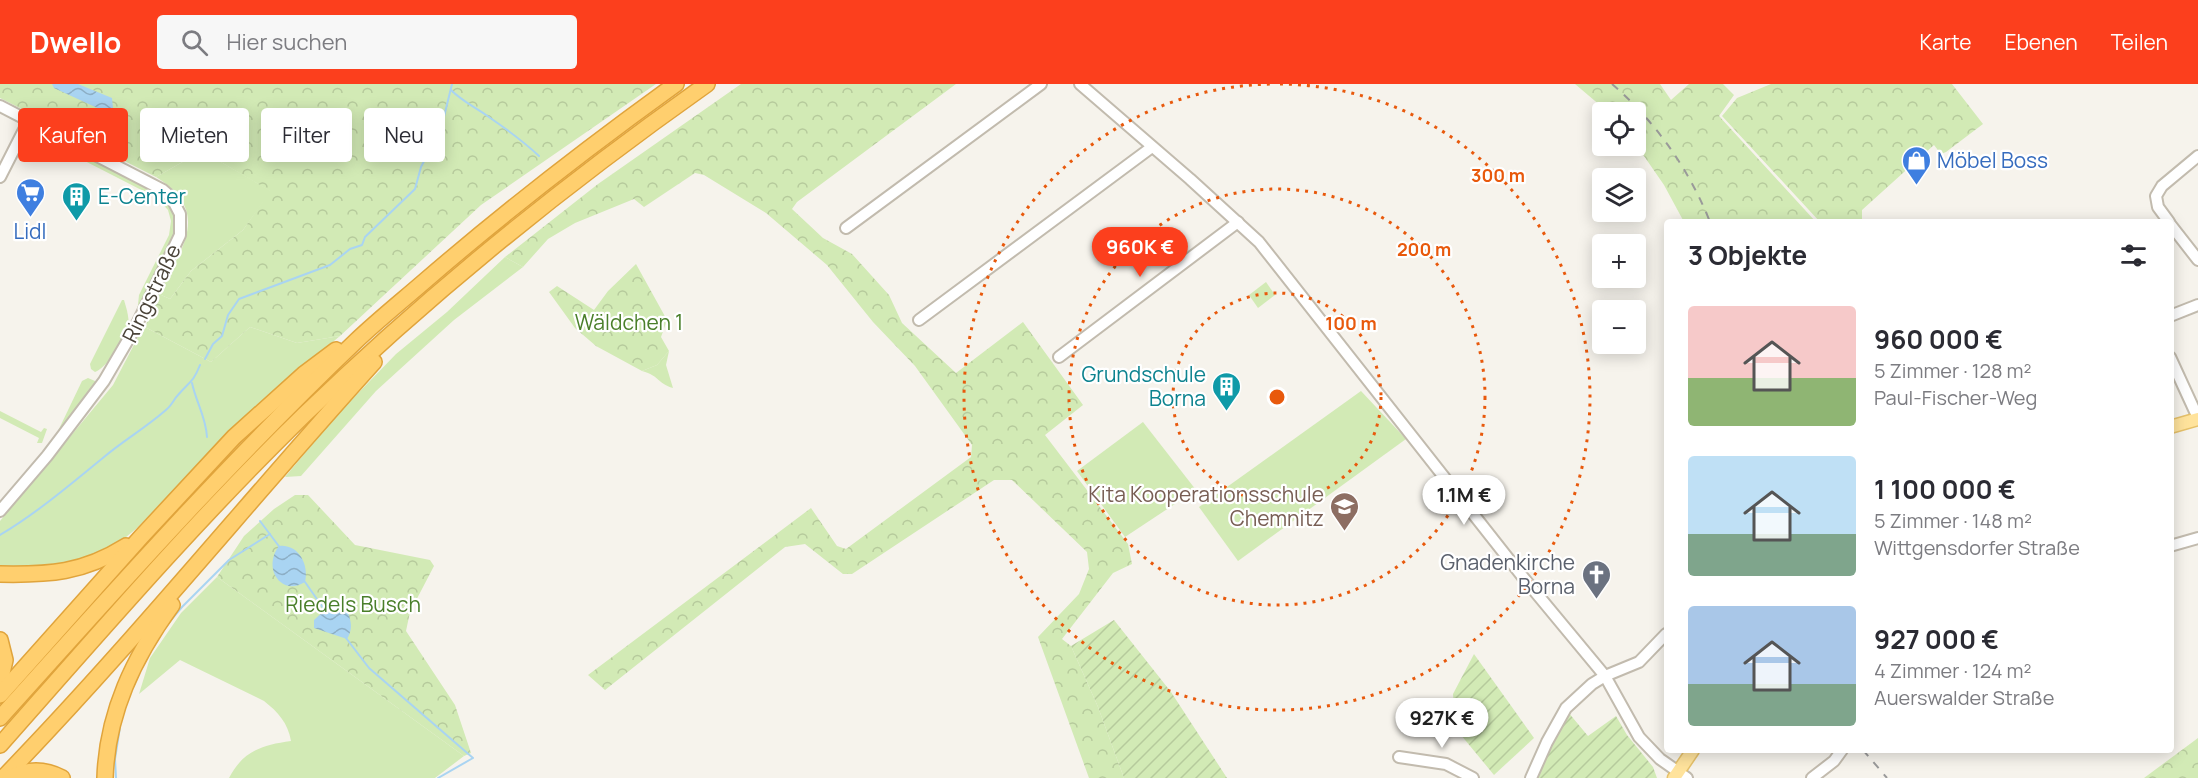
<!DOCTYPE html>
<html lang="de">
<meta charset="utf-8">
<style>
body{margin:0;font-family:Manrope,sans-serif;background:#f7f7f7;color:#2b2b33;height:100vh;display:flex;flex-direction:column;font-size:22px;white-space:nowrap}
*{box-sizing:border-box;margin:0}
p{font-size:20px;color:#7c7c81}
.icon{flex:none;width:33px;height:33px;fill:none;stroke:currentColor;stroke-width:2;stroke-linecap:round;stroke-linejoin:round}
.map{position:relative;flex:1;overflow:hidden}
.details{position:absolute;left:1664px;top:135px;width:510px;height:534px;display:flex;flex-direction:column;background:#fff;border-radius:6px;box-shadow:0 3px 15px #0003}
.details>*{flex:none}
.hud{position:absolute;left:18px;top:24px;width:570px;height:54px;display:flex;gap:12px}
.tools{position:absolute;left:1592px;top:18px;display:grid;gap:12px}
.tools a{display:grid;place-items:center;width:54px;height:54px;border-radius:6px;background:#fff;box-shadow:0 3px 15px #0003;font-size:30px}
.price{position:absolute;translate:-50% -51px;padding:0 14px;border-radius:21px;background:#fff;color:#222;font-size:20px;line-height:39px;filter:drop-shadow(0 2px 3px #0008)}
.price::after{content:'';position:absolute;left:50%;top:36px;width:18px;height:14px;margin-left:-9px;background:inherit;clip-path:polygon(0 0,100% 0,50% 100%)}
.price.on{background:#fc3f1d;color:#fff}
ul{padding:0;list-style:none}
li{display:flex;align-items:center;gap:18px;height:150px;padding:0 24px}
li span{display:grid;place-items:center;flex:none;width:168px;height:120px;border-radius:6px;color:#555}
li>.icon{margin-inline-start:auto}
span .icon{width:72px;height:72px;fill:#fffc;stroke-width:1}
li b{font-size:26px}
h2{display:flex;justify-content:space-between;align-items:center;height:72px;padding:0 24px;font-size:26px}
.chip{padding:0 21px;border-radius:6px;background:#fff;box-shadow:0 3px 15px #0003;font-size:21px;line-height:54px}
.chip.on{background:#fc3f1d;color:#fff}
header{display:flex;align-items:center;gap:36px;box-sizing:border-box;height:84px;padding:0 30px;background:#fc3f1d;color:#fff}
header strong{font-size:28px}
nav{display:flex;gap:33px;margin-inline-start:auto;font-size:21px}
.search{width:420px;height:54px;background:#f7f7f7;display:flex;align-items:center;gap:15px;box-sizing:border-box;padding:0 21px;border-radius:6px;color:#7c7c81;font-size:22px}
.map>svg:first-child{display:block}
.grass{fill:#d2eab5}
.forest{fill:url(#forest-crowns)}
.garden{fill:url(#garden-furrows)}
.water{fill:url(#water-waves)}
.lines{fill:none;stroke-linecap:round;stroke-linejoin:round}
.stream{stroke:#a9d4f2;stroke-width:2}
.minor-casing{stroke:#c2bbae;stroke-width:14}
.major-casing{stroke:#e6c16a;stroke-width:15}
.highway-casing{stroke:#e0a43c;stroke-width:18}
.minor{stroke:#fff;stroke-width:10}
.major{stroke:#ffe39c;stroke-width:12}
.highway{stroke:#ffcf6e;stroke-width:15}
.rail{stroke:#9a9a9a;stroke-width:2;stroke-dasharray:8 8;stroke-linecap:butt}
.ring{fill:none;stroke:#e8590c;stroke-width:3;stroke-dasharray:3 6}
.labels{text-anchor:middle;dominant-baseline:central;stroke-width:4.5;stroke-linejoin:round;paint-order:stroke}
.shop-label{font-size:21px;fill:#366cbe;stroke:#fff;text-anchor:start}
.culture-label{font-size:21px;fill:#0d838f;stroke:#fff;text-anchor:start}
.street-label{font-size:21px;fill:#4b4439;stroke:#fff}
.park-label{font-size:21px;fill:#4a7f2a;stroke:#fff}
.education-label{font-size:21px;fill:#785e54;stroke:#fff;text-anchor:end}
.worship-label{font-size:21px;fill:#5b616d;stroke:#fff;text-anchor:end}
.centre{fill:#e8590c;stroke:#fff;stroke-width:3}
.ring-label{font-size:18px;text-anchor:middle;font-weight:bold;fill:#e8590c;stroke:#fff;stroke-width:4.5;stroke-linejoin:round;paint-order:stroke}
</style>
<header>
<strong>Dwello</strong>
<div class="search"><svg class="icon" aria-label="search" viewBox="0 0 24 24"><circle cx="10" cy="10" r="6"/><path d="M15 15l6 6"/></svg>Hier suchen</div>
<nav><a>Karte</a><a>Ebenen</a><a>Teilen</a></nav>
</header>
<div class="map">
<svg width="2198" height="694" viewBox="0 0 2198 694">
<defs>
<pattern id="forest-crowns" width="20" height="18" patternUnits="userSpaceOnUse" patternTransform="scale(1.5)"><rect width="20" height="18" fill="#d2eab5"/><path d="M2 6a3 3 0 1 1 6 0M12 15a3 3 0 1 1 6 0" fill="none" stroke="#b6ca9c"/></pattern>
<pattern id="garden-furrows" width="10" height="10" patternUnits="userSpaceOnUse" patternTransform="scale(1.5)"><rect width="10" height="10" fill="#d2eab5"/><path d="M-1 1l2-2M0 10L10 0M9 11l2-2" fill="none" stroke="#b6ca9c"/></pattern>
<pattern id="water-waves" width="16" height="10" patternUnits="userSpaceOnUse" patternTransform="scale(1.5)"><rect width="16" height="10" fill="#a9d4f2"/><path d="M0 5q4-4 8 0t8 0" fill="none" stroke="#8caec5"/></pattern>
</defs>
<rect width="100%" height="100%" fill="#f6f3ec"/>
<g class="grass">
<path d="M 202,67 L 271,107 L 243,146 L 191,187 L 170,215 L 159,210 C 181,164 213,129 156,93 Z"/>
<path d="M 79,70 L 163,112 L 176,129 L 175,150 L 137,230 L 139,211 L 169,151 L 171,137 L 168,126 L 157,114 L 79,74 L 77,72 Z"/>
<path d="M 505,173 L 523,183 L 454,236 L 376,307 L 301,392 L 285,393 L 336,332 L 396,270 L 447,228 Z"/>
<path d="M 1266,198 L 1275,211 L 1258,224 L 1249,211 Z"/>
<path d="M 122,216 L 124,216 C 127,226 130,236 128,246 C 125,257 106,284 95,288 L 91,285 L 90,280 Z"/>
<path d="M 145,243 L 211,278 L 250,243 L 297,259 L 340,252 L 288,295 L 216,362 L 137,444 L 114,463 L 61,482 L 0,484 L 0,437 L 113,301 L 138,253 L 142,251 Z"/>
<path d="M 669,267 L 666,281 L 673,304 C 658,300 660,292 642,287 L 657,281 Z"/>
<path d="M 88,294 L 95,297 L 96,301 L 58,350 L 58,347 L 82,297 Z"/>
<path d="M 1361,307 L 1406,355 L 1238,477 L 1199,423 Z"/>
<path d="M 0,327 L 41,348 L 44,344 L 47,345 L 42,359 L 37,359 L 39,354 L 0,334 Z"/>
<path d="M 1143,338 L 1196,406 L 1125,453 L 1077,387 Z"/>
<path d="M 217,493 L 464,672 L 435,694 L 229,694 C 243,667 262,661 291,657 C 288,639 278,628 264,617 L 180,576 L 139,610 L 150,574 L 181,529 Z"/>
</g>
<g class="forest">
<path d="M 0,0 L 656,0 L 481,121 L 340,252 L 297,259 L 250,243 L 211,278 L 145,243 L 159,210 L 170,215 L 191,187 L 243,146 L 270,107 L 202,67 L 156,93 L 0,14 Z"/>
<path d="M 741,0 L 956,0 L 797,118 L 792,125 L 823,154 L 852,170 L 889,211 L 902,239 L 956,289 L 1023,238 L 1083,321 L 1045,351 L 1128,460 L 1132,480 L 1113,489 L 1062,555 L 1071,562 L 1098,623 L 1124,694 L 1089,694 L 1038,553 L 1079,510 L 1089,485 L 1087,468 L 1012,396 L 994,396 L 852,490 L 843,490 L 805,460 L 785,463 L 605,606 L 588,591 L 811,424 L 837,462 L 846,465 L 971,373 L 972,361 L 915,282 L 873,238 L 827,181 L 766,129 L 704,91 L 695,89 L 644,123 L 634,115 L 575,139 L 548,155 L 523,183 L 505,173 L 598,100 Z"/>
<path d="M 1575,0 L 1660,0 L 1671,16 L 1689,0 L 1723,0 L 1734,11 L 1719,32 L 1816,138 L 1684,138 L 1664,101 L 1635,59 L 1635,28 L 1608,28 Z"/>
<path d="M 1771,0 L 1952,0 L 1983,40 L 1946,68 L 1941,70 L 1934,61 L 1862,126 L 1862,138 L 1820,138 L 1722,32 L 1737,14 Z"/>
<path d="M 636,180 L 667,236 L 661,253 L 669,267 L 657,281 L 642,287 L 596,262 L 575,244 L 549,208 L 557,202 L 594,226 L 608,207 Z"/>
<path d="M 295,411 L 308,411 L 355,461 L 430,476 L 434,482 L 410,528 L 406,547 L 455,621 L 471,669 L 464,672 L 217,493 L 244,452 L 274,425 Z"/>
<path d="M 2198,654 L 2198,694 L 2144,694 Z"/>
</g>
<g class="garden">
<path d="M 1114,536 L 1171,608 L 1227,694 L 1124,694 L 1098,623 L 1071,562 Z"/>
<path d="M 1474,570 L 1534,654 L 1494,691 L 1456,645 L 1453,610 Z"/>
<path d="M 1568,628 L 1588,652 L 1616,632 L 1627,651 L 1653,683 L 1657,694 L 1535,694 Z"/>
</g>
<g class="water">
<path d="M 52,0 L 78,0 L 112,14 L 113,24 L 106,28 L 54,4 Z"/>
<path d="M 279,462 C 299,460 309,481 305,498 C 281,513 262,484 279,462 Z"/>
<path d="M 341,515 C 348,529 356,541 347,555 L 314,544 L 314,536 L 325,526 Z"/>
</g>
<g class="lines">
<g class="stream">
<path d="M 451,6 C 462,17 473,22 486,31 C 505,44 522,56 539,72"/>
<path d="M 205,275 L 213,260 L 222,252 L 228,231 L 239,215 L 330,181 L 350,165 L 362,161 L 365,153 L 415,105 L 421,83 L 441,45 L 452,0"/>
<path d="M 192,299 C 196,318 206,333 207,353"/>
<path d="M 260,437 L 281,465"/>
<path d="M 0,451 C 37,429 71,400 104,373 C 124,356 147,343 167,325 C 172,321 174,315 178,311 C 189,298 193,299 200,281"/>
<path d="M 305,498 L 326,528"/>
<path d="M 165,543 L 182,523 L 229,476 L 270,450"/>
<path d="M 346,554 L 369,584 L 473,674 L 438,694"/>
<path d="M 116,694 L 115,675 L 120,643"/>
</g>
<defs>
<g id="minor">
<path d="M 1080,0 L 1190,95 L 1259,158 L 1522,492 L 1605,592 L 1639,653 L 1660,675 L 1687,694"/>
<path d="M 0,22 L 163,106 L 171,113 L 180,130 L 180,151 L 135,244 L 104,297 L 47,372 L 0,427"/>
<path d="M 0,93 L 29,36"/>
<path d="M 2169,138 L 2158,123 L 2156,112 L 2162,102 L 2198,72"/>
<path d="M 2170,140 L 2198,176"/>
<path d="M 846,144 L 1041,0"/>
<path d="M 2170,232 L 2198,221"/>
<path d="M 919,236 L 1152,63"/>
<path d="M 1059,273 L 1238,138"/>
<path d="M 2170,273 L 2198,334"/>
<path d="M 2170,462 L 2198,454"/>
<path d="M 1399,673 L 1446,680 L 1473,694"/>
<path d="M 1531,694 L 1547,658 L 1566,624 L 1592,600 L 1605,592 L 1639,578 L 1666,550"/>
<path d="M 1812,694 L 1834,677 L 1842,666"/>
</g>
<g id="major">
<path d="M 2170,343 L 2198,335"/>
<path d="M 1674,694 L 1693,666"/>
</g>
<g id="highway">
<path d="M 0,490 C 49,491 83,489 126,462"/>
<path d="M 0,556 L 5,576 L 0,598"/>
<path d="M 0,611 L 141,453 L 234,353 L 304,290 L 336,266"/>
<path d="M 0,634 C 116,505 230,377 356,257 C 378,236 403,216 426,196 C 506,127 590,62 676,0"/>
<path d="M 0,661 C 99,549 197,435 304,331 C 429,210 564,101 707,0"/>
<path d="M 3,694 C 132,561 249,416 374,278"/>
<path d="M 10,694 C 27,685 45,685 62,694"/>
<path d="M 105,694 C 107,629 134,573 172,521"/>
</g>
</defs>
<use href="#minor" class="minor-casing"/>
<use href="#major" class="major-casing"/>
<use href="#highway" class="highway-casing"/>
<use href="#minor" class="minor"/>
<use href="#major" class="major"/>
<use href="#highway" class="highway"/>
<g class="rail">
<path d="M 1612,0 C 1655,37 1689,85 1710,138"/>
<path d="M 1863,666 L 1887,694"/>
</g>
</g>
<g class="ring">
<circle cx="1277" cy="313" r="104"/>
<circle cx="1277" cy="313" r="208"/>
<path d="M1280 0A313 313 0 1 1 1274 0"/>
</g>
<defs>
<symbol id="shop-pin" viewBox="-11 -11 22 30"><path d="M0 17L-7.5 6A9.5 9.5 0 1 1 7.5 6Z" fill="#3f7fe0" stroke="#fff"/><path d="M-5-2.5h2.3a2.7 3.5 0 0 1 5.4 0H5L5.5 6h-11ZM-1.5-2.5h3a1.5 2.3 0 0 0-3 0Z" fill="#fff"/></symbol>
<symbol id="supermarket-pin" viewBox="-11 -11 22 30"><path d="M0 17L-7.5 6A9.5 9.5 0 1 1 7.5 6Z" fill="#3f7fe0" stroke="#fff"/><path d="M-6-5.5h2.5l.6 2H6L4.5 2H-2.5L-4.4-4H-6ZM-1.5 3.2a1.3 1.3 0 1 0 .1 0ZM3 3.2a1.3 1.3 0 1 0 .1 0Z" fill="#fff"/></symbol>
<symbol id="building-pin" viewBox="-11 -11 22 30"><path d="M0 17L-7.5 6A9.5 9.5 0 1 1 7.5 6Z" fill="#0f9aa8" stroke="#fff"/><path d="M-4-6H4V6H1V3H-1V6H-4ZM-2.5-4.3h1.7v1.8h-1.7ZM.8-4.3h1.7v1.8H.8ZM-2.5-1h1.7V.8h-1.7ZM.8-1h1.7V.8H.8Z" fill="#fff"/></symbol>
<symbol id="school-pin" viewBox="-11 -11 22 30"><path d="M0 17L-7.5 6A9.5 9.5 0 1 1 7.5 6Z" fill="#8d6e63" stroke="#fff"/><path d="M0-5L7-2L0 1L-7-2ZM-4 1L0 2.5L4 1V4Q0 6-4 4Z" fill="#fff"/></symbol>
<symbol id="church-pin" viewBox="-11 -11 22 30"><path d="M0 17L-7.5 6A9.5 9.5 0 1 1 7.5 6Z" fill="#6b7280" stroke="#fff"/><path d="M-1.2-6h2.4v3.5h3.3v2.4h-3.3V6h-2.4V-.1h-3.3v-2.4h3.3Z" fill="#fff"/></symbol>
</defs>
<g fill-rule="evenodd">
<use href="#shop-pin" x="1900" y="60" width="33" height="45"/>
<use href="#supermarket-pin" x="14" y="92" width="33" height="45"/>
<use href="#building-pin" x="60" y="96" width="33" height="45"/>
<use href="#building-pin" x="1210" y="286" width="33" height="45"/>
<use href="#school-pin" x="1328" y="406" width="33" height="45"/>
<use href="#church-pin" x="1580" y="474" width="33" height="45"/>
</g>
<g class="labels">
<g class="shop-label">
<text x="1937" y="76">Möbel Boss</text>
<text x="30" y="147" text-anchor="middle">Lidl</text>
</g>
<g class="culture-label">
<text x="98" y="112">E-Center</text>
<text x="1206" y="290" text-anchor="end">Grundschule<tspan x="1206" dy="24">Borna</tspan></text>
</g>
<g class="street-label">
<text transform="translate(151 209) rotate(-64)">Ringstraße</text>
</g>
<g class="park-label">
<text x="629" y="238">Wäldchen 1</text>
<text x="353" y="520">Riedels Busch</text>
</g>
<g class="education-label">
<text x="1324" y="410">Kita Kooperationsschule<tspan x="1324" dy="24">Chemnitz</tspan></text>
</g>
<g class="worship-label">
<text x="1575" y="478">Gnadenkirche<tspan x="1575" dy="24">Borna</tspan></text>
</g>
</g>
<circle cx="1277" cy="313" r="9" class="centre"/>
<g class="ring-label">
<text x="1498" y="98">300 m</text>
<text x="1424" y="172">200 m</text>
<text x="1351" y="246">100 m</text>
</g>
</svg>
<div class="tools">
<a><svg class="icon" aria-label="locate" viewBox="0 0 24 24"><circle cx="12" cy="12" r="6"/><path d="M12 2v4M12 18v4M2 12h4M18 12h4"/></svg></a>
<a><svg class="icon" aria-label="layers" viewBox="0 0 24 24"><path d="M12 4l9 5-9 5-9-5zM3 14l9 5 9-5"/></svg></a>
<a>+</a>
<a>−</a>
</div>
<b class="price on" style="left:1140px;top:194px">960K €</b>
<b class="price" style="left:1464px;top:442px">1.1M €</b>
<b class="price" style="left:1442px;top:665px">927K €</b>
<div class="hud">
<a class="chip on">Kaufen</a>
<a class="chip">Mieten</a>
<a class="chip">Filter</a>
<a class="chip">Neu</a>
</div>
<section class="details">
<h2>3 Objekte<svg class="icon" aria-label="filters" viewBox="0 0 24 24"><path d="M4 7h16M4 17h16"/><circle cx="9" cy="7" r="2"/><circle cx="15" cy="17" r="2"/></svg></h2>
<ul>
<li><span style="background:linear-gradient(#f6c9c9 60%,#8fb573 0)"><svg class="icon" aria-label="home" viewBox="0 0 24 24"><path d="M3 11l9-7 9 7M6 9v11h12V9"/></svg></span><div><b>960 000 €</b><p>5 Zimmer · 128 m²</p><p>Paul-Fischer-Weg</p></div></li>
<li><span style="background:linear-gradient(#bfe0f5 65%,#7fa58c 0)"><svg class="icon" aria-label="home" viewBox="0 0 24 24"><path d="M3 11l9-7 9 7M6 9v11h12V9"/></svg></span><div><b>1 100 000 €</b><p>5 Zimmer · 148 m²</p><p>Wittgensdorfer Straße</p></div></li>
<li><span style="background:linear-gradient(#a9c7e8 65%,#7fa58c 0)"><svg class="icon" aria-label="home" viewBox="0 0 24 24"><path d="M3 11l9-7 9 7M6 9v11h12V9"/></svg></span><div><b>927 000 €</b><p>4 Zimmer · 124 m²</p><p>Auerswalder Straße</p></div></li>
</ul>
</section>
</div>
